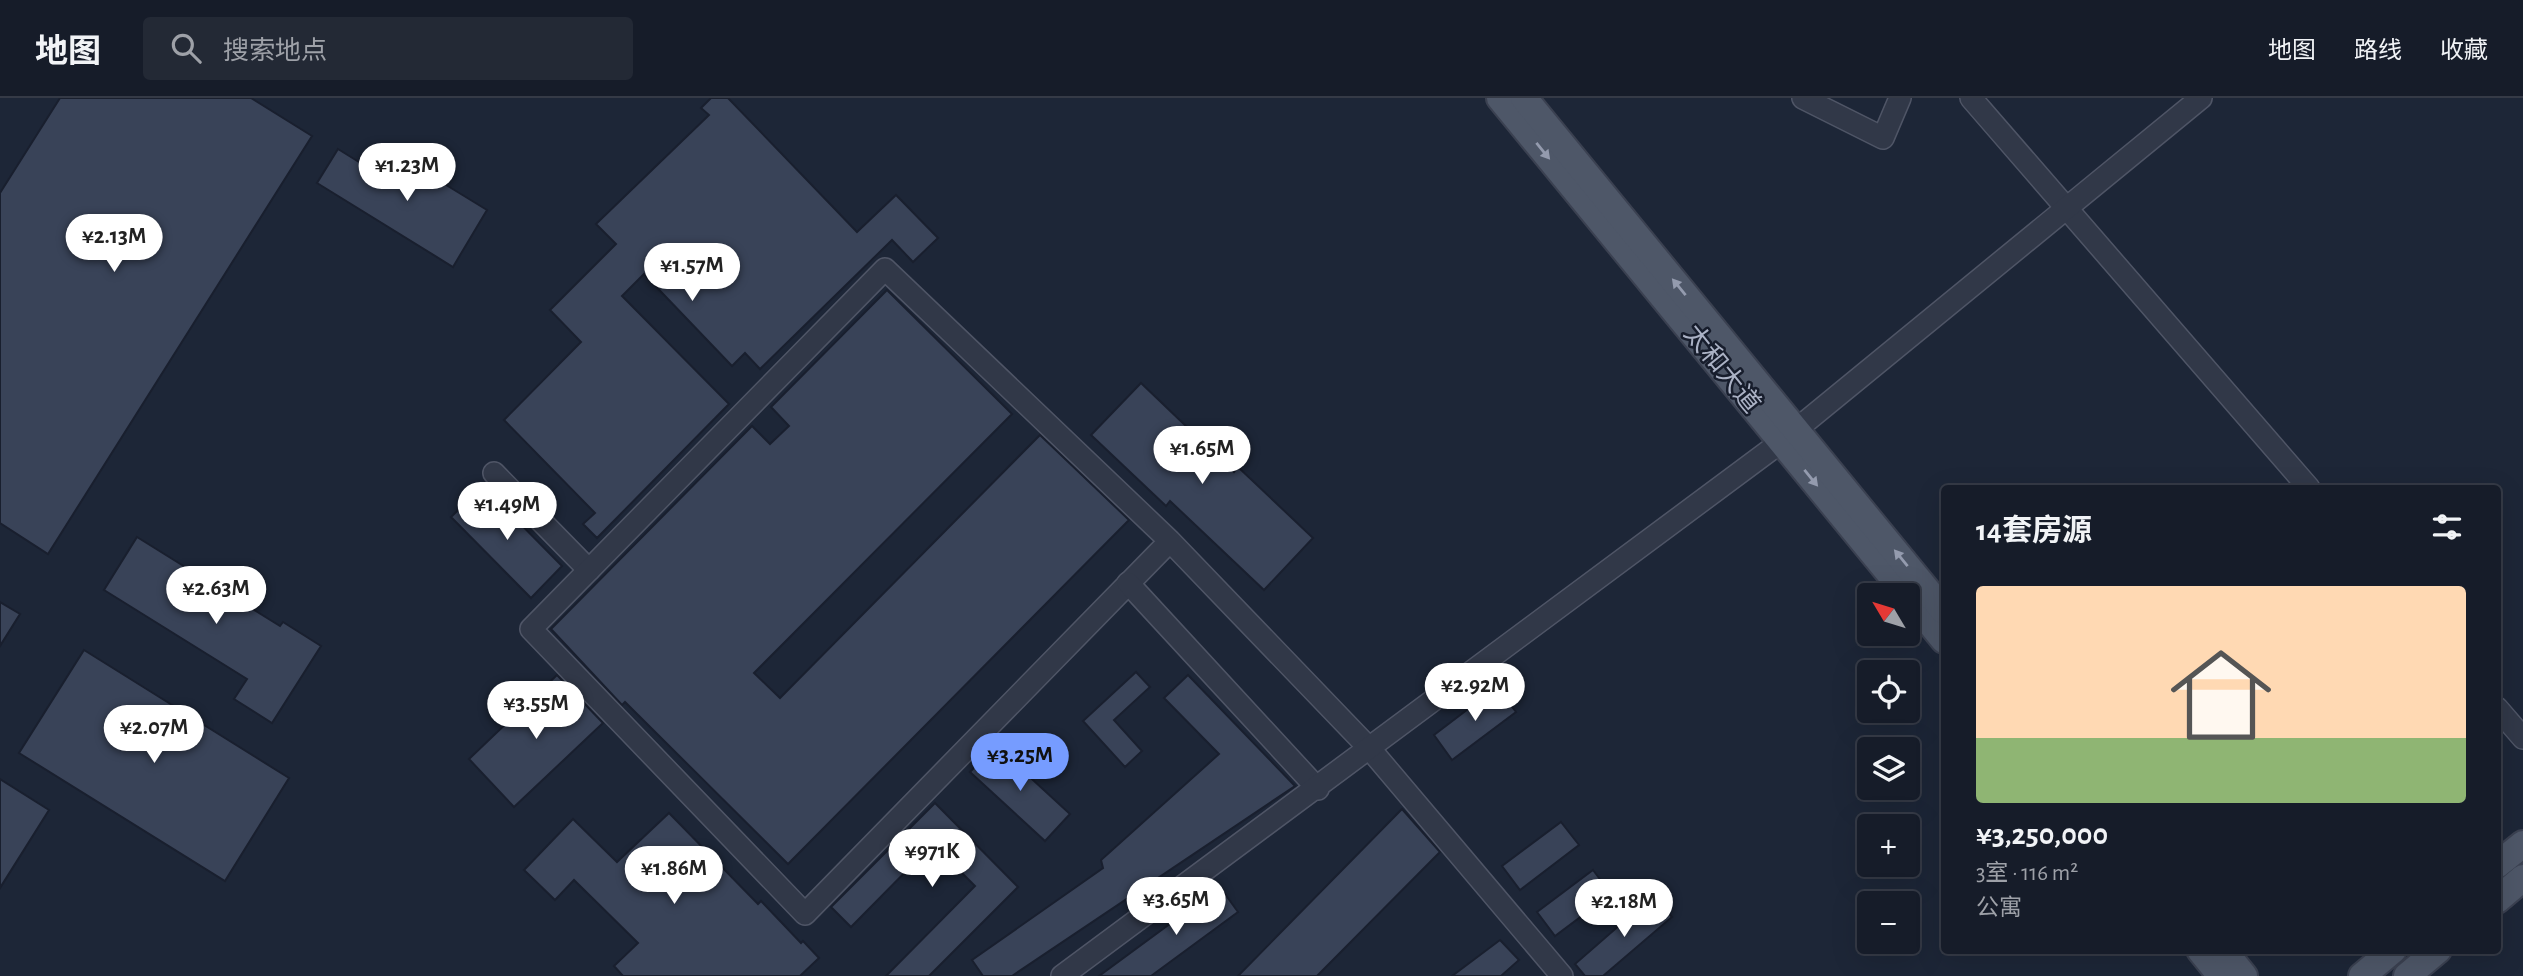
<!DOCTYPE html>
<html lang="zh">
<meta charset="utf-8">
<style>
body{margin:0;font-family:"Alegreya Sans","Noto Sans SC",sans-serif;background:#232935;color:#f1f3f6;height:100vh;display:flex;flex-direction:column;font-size:26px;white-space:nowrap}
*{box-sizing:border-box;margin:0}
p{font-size:23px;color:#9ea1a8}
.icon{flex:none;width:38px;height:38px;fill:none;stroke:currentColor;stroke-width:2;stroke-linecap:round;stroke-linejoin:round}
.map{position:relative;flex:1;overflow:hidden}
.side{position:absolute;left:1941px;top:387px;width:560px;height:469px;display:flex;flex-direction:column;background:#161c29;border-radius:7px;box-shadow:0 7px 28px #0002,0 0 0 2px #353a46}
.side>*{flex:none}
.needle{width:46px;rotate:308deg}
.buttons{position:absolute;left:1857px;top:485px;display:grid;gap:14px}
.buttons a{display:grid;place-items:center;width:63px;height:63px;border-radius:7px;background:#161c29;box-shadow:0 7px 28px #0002,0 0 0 2px #353a46;font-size:35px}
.price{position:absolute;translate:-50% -60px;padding:0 16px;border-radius:24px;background:#fff;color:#222;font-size:23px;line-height:46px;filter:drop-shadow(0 2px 4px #0008)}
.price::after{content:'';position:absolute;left:50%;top:42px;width:21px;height:16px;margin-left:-10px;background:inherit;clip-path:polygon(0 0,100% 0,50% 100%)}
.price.selected{background:#769cff;color:#111}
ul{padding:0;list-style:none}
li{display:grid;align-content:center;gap:14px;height:371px;padding:0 35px}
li+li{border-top:2px solid #353a46}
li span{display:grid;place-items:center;height:217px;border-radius:7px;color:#555}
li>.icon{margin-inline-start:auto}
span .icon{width:126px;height:126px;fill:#fffc;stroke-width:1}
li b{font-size:30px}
h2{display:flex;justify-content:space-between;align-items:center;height:84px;padding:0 35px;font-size:30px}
header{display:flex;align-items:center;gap:42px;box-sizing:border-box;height:98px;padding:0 35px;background:#161c29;border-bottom:2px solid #353a46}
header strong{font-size:33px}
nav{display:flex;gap:38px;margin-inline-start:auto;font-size:24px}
.search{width:490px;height:63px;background:#232935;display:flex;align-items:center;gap:18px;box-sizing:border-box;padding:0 24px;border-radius:7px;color:#9ea1a8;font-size:26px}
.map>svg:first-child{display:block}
.building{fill:#394358;stroke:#191f2e;stroke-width:2}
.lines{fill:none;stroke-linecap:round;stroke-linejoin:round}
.minor-casing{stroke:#4f5566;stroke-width:24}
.major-casing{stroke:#3b4151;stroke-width:30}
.minor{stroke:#313848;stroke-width:21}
.major{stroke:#4e5768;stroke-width:26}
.oneway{fill:#949bae}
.labels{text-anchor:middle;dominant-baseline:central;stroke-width:5;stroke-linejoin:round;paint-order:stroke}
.street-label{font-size:26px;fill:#abb2c5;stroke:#171d2c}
</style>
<header>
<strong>地图</strong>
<div class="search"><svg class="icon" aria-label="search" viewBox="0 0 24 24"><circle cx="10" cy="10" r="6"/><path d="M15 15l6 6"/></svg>搜索地点</div>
<nav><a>地图</a><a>路线</a><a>收藏</a></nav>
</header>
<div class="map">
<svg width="2523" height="878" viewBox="0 0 2523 878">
<rect width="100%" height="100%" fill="#1d2637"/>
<g class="building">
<path d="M 60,0 L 251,0 L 312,38 L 48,456 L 0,425 L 0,95 Z"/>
<path d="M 711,0 L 728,0 L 857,134 L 896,97 L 938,140 L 913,164 L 892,142 L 760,271 L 745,255 L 732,268 L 644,176 L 622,198 L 729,306 L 597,440 L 583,426 L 595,415 L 504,322 L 581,244 L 550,212 L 616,146 L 596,126 L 709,17 L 701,10 Z"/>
<path d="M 338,51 L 375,74 L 389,52 L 487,112 L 453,169 L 317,85 Z"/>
<path d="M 887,192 L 1012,316 L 754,575 L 780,600 L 1040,337 L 1129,422 L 788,766 L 625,604 L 622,607 L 551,531 L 752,328 L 770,346 L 789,328 L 771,309 Z"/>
<path d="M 1141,285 L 1234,374 L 1238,369 L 1313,440 L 1264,492 L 1170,403 L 1166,408 L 1091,337 Z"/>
<path d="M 483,388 L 562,468 L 531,500 L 451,419 Z"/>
<path d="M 137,439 L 280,528 L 283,524 L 321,548 L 272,625 L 234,601 L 247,581 L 104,492 Z"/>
<path d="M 0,504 L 20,516 L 0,548 Z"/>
<path d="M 84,552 L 289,680 L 225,783 L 19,655 Z"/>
<path d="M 1136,574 L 1150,589 L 1114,622 L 1142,653 L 1125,669 L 1083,623 Z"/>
<path d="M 557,577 L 603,625 L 514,709 L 469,661 Z"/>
<path d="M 1188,577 L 1295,688 L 1012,878 L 983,878 L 972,862 L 1103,770 L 1101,762 L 1219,656 L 1164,600 Z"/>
<path d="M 1497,589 L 1516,614 L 1452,662 L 1434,637 Z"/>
<path d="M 995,647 L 1070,716 L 1045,743 L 970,674 Z"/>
<path d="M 0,681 L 49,712 L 0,790 Z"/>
<path d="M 935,705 L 1018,789 L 929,878 L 886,878 L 975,788 L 933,746 L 851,829 L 831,809 Z"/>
<path d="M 1402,711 L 1440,754 L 1317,878 L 1238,878 Z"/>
<path d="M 669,715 L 758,806 L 761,803 L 801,845 L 803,843 L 819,860 L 800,878 L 623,878 L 614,868 L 638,845 L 574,782 L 555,802 L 524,772 L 573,721 L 617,764 Z"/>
<path d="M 1561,724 L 1579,747 L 1520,792 L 1502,768 Z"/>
<path d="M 1593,772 L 1611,796 L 1555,838 L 1537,814 Z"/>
<path d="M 1220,789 L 1238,814 L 1151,878 L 1099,878 Z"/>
<path d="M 1653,798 L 1672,819 L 1603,878 L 1585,878 L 1575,866 Z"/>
<path d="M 1500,842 L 1519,862 L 1501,878 L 1452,878 Z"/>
</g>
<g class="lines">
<defs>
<g id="minor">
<path d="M 1803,0 L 1883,40 L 1900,0"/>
<path d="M 1971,0 L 2309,390"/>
<path d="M 494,375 L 589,472"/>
<path d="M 1170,443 L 805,816 L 531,531 L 885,171 L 1170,443 L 1370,651 L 1562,878"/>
<path d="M 1128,485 L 1318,691"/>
<path d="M 2497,610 L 2523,640"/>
<path d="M 1062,878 L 1781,344 L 2201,0"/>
</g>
<g id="major">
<path d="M 1500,0 L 1944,542"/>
<path d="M 1524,0 L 1944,513"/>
<path d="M 2497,767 L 2523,746"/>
<path d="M 2497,802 L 2523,780"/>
<path d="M 2200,852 L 2221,878"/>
<path d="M 2223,852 L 2244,878"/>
<path d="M 2362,878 L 2393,852"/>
<path d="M 2407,878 L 2438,852"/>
</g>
</defs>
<use href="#minor" class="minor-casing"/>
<use href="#major" class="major-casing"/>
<use href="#minor" class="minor"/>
<use href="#major" class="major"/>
</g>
<defs><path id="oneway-solid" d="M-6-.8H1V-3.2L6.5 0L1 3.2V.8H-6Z" transform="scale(1.75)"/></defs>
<g class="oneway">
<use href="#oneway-solid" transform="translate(1543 53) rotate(51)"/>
<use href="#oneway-solid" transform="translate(1679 189) rotate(-129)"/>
<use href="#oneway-solid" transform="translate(1811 380) rotate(51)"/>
<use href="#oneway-solid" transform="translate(1901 460) rotate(-129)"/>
</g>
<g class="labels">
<g class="street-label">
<text transform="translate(1722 271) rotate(51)">太和大道</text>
</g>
</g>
</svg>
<div class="buttons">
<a><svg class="needle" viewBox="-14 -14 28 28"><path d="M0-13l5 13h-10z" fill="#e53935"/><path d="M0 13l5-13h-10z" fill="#9ea1a8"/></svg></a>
<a><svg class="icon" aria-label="locate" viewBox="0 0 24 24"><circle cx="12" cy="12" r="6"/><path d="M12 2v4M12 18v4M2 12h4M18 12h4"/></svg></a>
<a><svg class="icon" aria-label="layers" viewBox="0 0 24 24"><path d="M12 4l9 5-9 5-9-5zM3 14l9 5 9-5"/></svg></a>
<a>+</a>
<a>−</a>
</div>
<b class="price" style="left:407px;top:105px">¥1.23M</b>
<b class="price" style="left:114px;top:176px">¥2.13M</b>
<b class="price" style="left:692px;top:205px">¥1.57M</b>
<b class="price" style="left:1202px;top:388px">¥1.65M</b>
<b class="price" style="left:507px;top:444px">¥1.49M</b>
<b class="price" style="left:216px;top:528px">¥2.63M</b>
<b class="price" style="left:1475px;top:625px">¥2.92M</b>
<b class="price" style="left:536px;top:643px">¥3.55M</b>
<b class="price" style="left:154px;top:667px">¥2.07M</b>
<b class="price selected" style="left:1020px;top:695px">¥3.25M</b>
<b class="price" style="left:932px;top:791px">¥971K</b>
<b class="price" style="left:674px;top:808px">¥1.86M</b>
<b class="price" style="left:1176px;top:839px">¥3.65M</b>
<b class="price" style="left:1624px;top:841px">¥2.18M</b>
<section class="side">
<h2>14套房源<svg class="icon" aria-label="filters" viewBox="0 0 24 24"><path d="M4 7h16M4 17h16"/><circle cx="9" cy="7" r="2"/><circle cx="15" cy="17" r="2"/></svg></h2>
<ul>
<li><span style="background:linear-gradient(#ffd9b3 70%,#8fb573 0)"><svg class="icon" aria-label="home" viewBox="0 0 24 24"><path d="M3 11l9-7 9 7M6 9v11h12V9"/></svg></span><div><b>¥3,250,000</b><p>3室 · 116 m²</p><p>公寓</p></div></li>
</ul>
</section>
</div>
